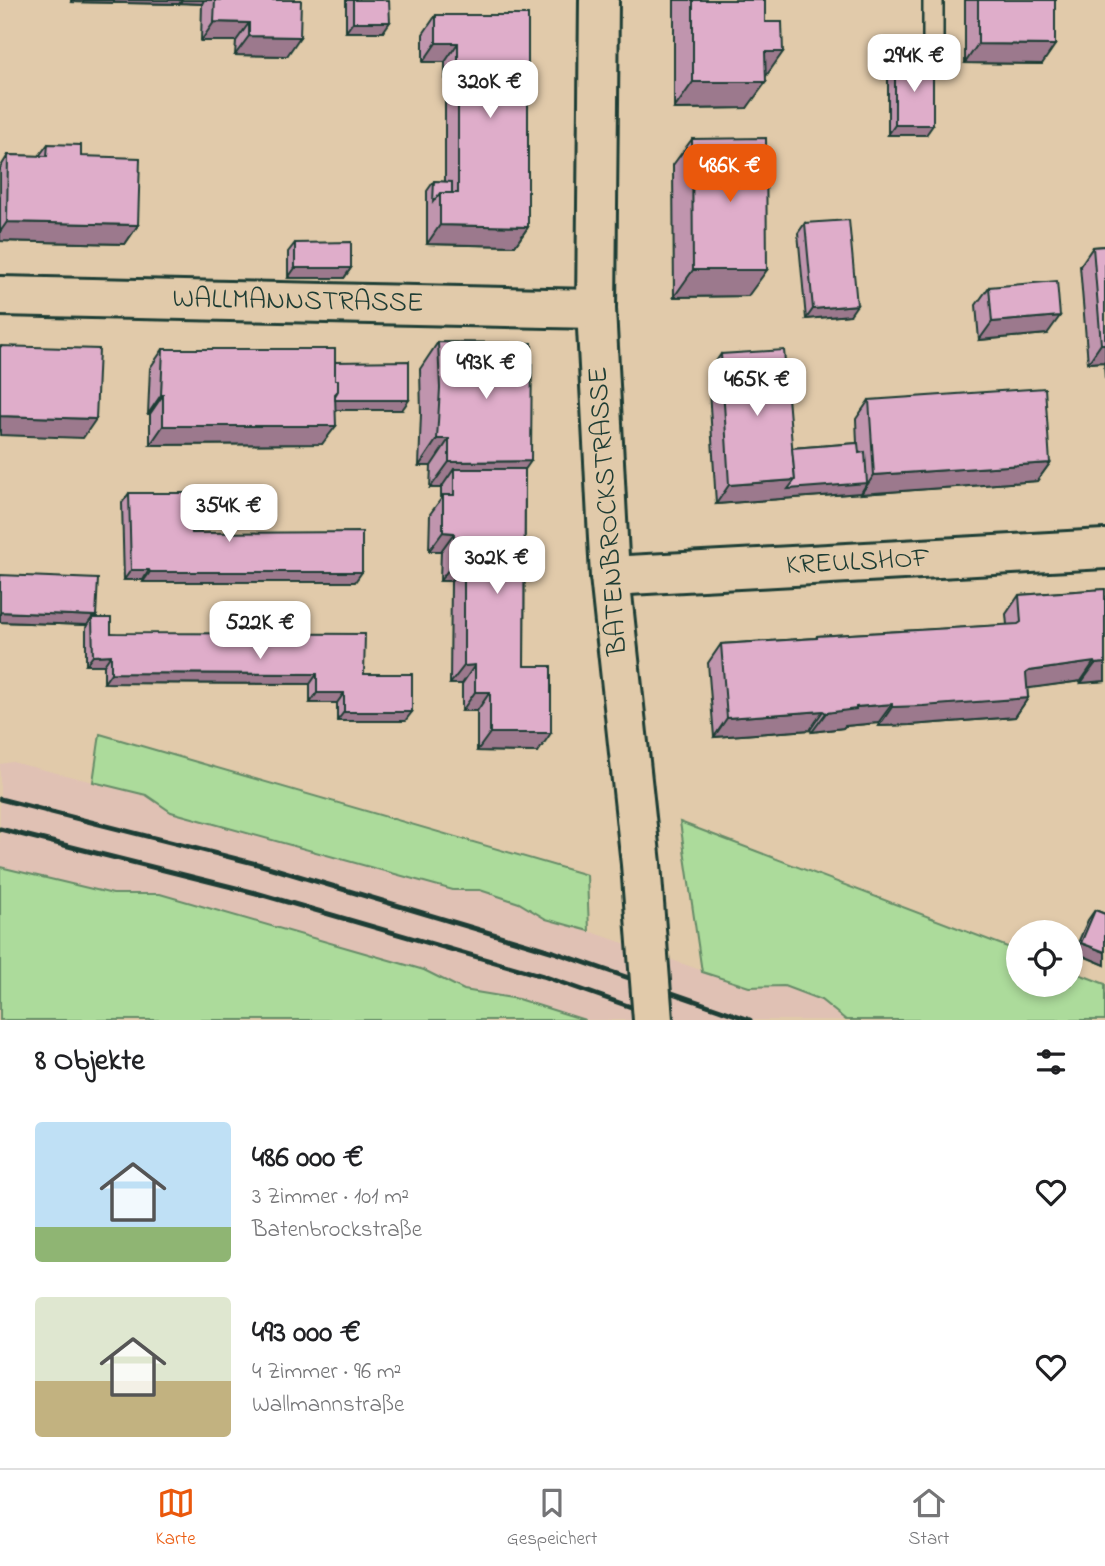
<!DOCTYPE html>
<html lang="de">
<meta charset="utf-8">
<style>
body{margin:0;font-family:"Indie Flower",sans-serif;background:#f6f6f6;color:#202124;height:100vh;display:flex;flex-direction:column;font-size:26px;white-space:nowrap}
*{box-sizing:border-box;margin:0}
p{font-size:23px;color:#757577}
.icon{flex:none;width:38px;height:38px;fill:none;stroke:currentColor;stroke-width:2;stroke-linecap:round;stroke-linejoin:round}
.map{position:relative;height:1020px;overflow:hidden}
.drawer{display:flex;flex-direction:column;background:#fff;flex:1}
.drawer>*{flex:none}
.controls{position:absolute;left:1006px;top:920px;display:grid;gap:14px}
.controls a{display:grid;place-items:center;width:77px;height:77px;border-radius:50%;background:#fff;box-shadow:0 4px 10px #0003;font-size:35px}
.price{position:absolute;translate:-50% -60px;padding:0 16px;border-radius:14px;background:#fff;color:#222;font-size:23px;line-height:46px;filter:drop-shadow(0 2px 4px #0008)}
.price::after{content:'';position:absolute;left:50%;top:42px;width:21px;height:16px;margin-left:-10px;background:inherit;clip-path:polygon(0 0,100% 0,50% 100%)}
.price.selected{background:#ea580c;color:#fff}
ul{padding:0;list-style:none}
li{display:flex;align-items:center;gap:21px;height:175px;padding:0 35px}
li span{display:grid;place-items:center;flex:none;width:196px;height:140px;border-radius:7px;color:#555}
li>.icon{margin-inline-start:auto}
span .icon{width:84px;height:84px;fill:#fffc;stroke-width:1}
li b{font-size:30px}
h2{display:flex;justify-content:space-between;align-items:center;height:84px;padding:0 35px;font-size:30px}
.dock{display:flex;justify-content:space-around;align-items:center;height:98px;border-top:2px solid #e0e0e0;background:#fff;font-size:19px;color:#757577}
.dock a{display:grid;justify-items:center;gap:4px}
.dock .selected{color:#ea580c}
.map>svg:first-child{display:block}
.built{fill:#e0c1b4}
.green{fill:#acdb9b;stroke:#668c68;stroke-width:2}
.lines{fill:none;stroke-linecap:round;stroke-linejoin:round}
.lane-casing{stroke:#1f3d34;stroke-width:24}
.street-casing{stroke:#1f3d34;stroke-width:44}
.lane{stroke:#e1caaa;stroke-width:19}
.street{stroke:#e1caaa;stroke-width:38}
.rail{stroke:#1f3d34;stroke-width:5}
.street-bridge-casing{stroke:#1f3d34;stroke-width:44;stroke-linecap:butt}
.street-bridge{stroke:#e1caaa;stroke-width:38}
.wall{fill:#c095ae;stroke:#1f3d34;stroke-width:2}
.shaded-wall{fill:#9c798d;stroke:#1f3d34;stroke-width:2}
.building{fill:#dfadca;stroke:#1f3d34;stroke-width:2}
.labels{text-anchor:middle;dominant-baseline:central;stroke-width:7;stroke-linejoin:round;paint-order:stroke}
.street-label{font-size:28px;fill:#1f3d34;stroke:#e1caaa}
</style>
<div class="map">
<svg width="1105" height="1020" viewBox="0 0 1105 1020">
<rect width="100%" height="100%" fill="#e1caaa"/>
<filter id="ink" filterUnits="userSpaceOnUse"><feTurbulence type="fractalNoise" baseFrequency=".0143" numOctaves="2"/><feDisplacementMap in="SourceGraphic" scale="14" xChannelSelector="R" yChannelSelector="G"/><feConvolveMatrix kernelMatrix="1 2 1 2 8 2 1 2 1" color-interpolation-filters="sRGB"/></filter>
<g filter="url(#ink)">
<path class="built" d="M 12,762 L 146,795 L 453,890 L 480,890 L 519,903 L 546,919 L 589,931 L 749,987 L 784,986 L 821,1000 L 846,1020 L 585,1020 L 518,999 L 464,990 L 424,970 L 160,894 L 113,894 L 0,867 L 0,764 Z"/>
<g class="green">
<path d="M 100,734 L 587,875 L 589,931 L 546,919 L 519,903 L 480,890 L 453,890 L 171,812 L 146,795 L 93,782 Z"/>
<path d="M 680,822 L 1018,951 L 1018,985 L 1071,985 L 1071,971 L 1105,984 L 1105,1020 L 846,1020 L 821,1000 L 784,986 L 749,987 L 702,972 Z"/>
<path d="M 0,867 L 113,894 L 160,894 L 424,970 L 464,990 L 518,999 L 585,1020 L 0,1020 Z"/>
</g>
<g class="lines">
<defs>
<path id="lane" d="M 933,0 L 933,52"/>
<g id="street">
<path d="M 599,0 L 596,309 L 610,576 L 641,864"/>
<path d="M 0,296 L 596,309"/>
<path d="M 610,576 L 1105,549"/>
</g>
</defs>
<use href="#lane" class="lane-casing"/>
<use href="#street" class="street-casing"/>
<use href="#lane" class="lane"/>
<use href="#street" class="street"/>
<g class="rail">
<path d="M 0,799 L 265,866 L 554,952 L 750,1020"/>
<path d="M 0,829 L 256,893 L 543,976 L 668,1020"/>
</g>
<defs>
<path id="street-bridge" d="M 641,864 L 653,1020"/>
</defs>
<use href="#street-bridge" class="street-bridge-casing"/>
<use href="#street-bridge" class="street-bridge"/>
</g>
<g class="wall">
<path d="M 71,0 L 301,0 L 287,56 L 235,55 L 236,41 L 201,41 L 202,4 L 180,3 L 179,4 L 71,2 Z"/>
<path d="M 346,0 L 389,0 L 383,32 L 346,32 Z"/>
<path d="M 674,0 L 765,0 L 765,77 L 747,108 L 674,109 Z"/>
<path d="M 965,0 L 1055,0 L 1042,64 L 965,63 Z"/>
<path d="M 436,15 L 528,15 L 528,227 L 515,246 L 427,244 L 427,191 L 434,181 L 445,182 L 445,62 L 423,62 L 423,34 Z"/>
<path d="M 895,64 L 926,135 L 888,135 L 888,73 Z"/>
<path d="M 692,139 L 748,296 L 674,297 L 673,165 Z"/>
<path d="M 48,144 L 81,156 L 138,225 L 125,244 L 0,241 L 0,168 L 8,155 L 39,156 Z"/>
<path d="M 805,223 L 850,315 L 806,319 L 798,233 Z"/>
<path d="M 295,243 L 351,268 L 344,278 L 288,278 L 288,252 Z"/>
<path d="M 1105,246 L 1105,379 L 1104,362 L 1088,363 L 1080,266 L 1093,247 Z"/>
<path d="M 989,287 L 1047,334 L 979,340 L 976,305 Z"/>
<path d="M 438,342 L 525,469 L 524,666 L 538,752 L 477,751 L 477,711 L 462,711 L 462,684 L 450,684 L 451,581 L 440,581 L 441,551 L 429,551 L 430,514 L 441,499 L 441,488 L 430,488 L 431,466 L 419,466 L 421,414 L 420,369 Z"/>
<path d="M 163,349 L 335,362 L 402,410 L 335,410 L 322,444 L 150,445 L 150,414 L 148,414 L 150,368 Z"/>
<path d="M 721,354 L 792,448 L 857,443 L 856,419 L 869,400 L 1050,463 L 1037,481 L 861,494 L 861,493 L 716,504 L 708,373 Z"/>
<path d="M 129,493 L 192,533 L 355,582 L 143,582 L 143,580 L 124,580 L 122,503 Z"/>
<path d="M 1105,589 L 1105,681 L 1081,683 L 1081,681 L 1027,688 L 1028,698 L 1015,717 L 910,725 L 879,726 L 878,723 L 845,726 L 843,728 L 812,732 L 810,730 L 714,737 L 708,663 L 721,644 L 816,638 L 817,636 L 1007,625 L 1006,614 L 1019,595 Z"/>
<path d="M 96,616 L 94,618 L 111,633 L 364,674 L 405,721 L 337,721 L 337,703 L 310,703 L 310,684 L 104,683 L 104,665 L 86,665 L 86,628 L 87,625 L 0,622 Z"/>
<path d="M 1095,910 L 1105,914 L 1105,965 L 1074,952 L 1088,920 Z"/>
</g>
<g class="shaded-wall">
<path d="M 72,0 L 182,0 L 179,4 L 71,2 Z"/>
<path d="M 182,0 L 204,0 L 202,4 L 180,3 Z"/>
<path d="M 214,22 L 249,23 L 236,41 L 201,41 Z"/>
<path d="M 353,22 L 390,22 L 383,32 L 346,32 Z"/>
<path d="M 249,36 L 300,37 L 287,56 L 235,55 Z"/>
<path d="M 436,43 L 458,43 L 445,62 L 423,62 Z"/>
<path d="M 978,44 L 1055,45 L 1042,64 L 965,63 Z"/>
<path d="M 765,52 L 783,52 L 764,79 Z"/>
<path d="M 693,82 L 766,82 L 747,108 L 674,109 Z"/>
<path d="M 895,125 L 933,125 L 926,135 L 888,135 Z"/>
<path d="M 7,222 L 138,225 L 125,244 L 0,241 L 0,232 Z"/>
<path d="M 440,225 L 528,227 L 515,246 L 427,244 Z"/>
<path d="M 295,268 L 351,268 L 344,278 L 288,278 Z"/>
<path d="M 693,270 L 767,270 L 748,296 L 674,297 Z"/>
<path d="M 857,305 L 850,315 L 806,319 L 813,309 Z"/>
<path d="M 1060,316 L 1047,334 L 979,340 L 992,322 Z"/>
<path d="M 1101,344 L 1105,344 L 1105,360 L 1104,362 L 1088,363 Z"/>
<path d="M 338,391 L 409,400 L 402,410 L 325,410 L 335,394 Z"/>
<path d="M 161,395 L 163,395 L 150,414 L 148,414 Z"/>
<path d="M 0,416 L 96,419 L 83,438 L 0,435 Z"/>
<path d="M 163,426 L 336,426 L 322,444 L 150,445 Z"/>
<path d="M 437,439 L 449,439 L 431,466 L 419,466 Z"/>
<path d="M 531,461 L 512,488 L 454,469 L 441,488 L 430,488 L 449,462 Z"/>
<path d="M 1050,463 L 1037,481 L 861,494 L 874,475 Z"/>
<path d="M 795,480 L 867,483 L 861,493 L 716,504 L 729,485 Z"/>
<path d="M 443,532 L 454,533 L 441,551 L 429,551 Z"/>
<path d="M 454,562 L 464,562 L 451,581 L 440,581 Z"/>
<path d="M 131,570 L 149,570 L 143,580 L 124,580 Z"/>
<path d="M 150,572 L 362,572 L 355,582 L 143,582 Z"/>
<path d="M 0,612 L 96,616 L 93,621 L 92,618 L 87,625 L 0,622 Z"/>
<path d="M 111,655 L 104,665 L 86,665 L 93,656 Z"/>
<path d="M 1094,662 L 1081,681 L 1016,690 L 1026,673 L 1029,671 Z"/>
<path d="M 1105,663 L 1105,681 L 1081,683 L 1095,664 Z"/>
<path d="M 475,665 L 462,684 L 450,684 L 464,666 Z"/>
<path d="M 111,673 L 317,674 L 310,684 L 104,683 Z"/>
<path d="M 475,692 L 490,692 L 477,711 L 462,711 Z"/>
<path d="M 317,693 L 344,693 L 337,703 L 310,703 Z"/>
<path d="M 1028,698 L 1015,717 L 910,725 L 879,726 L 892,707 Z"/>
<path d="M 892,704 L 878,723 L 845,726 L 843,728 L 812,732 L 826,713 L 856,707 Z"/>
<path d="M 823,711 L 810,730 L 714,737 L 727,718 Z"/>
<path d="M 344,712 L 412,712 L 405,721 L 337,721 Z"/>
<path d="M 490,733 L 551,733 L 538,752 L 477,751 Z"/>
<path d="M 1081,943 L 1105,952 L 1105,965 L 1074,952 Z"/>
</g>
<g class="building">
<path d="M 215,0 L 301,0 L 300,37 L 249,36 L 249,23 L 214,22 Z"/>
<path d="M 353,0 L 389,0 L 390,22 L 353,22 Z"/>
<path d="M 693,0 L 765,0 L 765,22 L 782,22 L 783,52 L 765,52 L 766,82 L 693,82 Z"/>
<path d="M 978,0 L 1055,0 L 1055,45 L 978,44 Z"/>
<path d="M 436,15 L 528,15 L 528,227 L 440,225 L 440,193 L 458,193 L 458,43 L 436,43 Z"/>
<path d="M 933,63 L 933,125 L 895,125 L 895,64 Z"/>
<path d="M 766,138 L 767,270 L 693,270 L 692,139 Z"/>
<path d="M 48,144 L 81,145 L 81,156 L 140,158 L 138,225 L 7,222 L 8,155 L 47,156 Z"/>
<path d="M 434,181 L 452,182 L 452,193 L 440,193 L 433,202 Z"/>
<path d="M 849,220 L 857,305 L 813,309 L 805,223 Z"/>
<path d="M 351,242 L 351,268 L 295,268 L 295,243 Z"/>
<path d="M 1105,246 L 1105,344 L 1101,344 L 1093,247 Z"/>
<path d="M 1057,281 L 1060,316 L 992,322 L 989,287 Z"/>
<path d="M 438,342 L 532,343 L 531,461 L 449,462 L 449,439 L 437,439 L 440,388 Z"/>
<path d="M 0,346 L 99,349 L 96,419 L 0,416 Z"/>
<path d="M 163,349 L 335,349 L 335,380 L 338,380 L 338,391 L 335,394 L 336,426 L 163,426 L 163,395 L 161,395 Z"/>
<path d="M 784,350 L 795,480 L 729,485 L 721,354 Z"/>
<path d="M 409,361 L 409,400 L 335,400 L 335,396 L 338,391 L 338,380 L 335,380 L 335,362 Z"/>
<path d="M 1045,388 L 1050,463 L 874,475 L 869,400 Z"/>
<path d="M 858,443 L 859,453 L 865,452 L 867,483 L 788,489 L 795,480 L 792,448 Z"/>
<path d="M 454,469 L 525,469 L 524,666 L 551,666 L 551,733 L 490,733 L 490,692 L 475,692 L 475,665 L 464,666 L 464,562 L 454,562 L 454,533 L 443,532 L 443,495 L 454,495 Z"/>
<path d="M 129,493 L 192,493 L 192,533 L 362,532 L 362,572 L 150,572 L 149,570 L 131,570 Z"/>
<path d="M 0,575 L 98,579 L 96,616 L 0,612 Z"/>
<path d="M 1105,589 L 1105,663 L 1095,664 L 1094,662 L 1029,671 L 1026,673 L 1028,698 L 923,706 L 892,707 L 892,704 L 856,707 L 856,709 L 826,713 L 823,711 L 727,718 L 721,644 L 817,638 L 817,636 L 1018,624 L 1021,622 L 1019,595 Z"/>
<path d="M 92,618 L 111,618 L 111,633 L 365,634 L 364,674 L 412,674 L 412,712 L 344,712 L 344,693 L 317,693 L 317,674 L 111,673 L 111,655 L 93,656 Z"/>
<path d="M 1095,910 L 1105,914 L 1105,952 L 1081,943 Z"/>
</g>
</g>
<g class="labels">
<g class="street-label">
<text transform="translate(298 302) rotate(1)">WALLMANNSTRASSE</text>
<text transform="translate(609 511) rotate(-94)">BATENBROCKSTRASSE</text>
<text transform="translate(858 563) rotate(-3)">KREULSHOF</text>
</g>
</g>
</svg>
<div class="controls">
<a><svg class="icon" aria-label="locate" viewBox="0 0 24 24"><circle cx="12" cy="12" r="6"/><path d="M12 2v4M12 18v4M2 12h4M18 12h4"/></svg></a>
</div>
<b class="price" style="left:914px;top:94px">294K €</b>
<b class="price" style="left:490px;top:120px">320K €</b>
<b class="price selected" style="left:730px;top:204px">486K €</b>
<b class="price" style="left:486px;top:401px">493K €</b>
<b class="price" style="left:757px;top:418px">465K €</b>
<b class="price" style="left:229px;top:544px">354K €</b>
<b class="price" style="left:497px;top:596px">302K €</b>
<b class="price" style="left:260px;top:661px">522K €</b>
</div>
<section class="drawer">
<h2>8 Objekte<svg class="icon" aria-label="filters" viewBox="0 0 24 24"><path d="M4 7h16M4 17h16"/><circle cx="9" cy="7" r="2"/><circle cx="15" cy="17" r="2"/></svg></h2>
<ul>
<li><span style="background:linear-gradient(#bfe0f5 75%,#8fb573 0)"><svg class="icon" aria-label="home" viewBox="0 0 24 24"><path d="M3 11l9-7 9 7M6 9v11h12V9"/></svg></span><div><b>486 000 €</b><p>3 Zimmer · 101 m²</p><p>Batenbrockstraße</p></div><svg class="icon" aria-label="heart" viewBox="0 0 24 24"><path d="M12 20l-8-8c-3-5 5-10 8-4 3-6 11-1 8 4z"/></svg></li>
<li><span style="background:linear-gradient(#dfe7d0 60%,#c2b280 0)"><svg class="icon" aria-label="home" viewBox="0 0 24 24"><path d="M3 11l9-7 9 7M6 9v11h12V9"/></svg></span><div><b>493 000 €</b><p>4 Zimmer · 96 m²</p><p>Wallmannstraße</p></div><svg class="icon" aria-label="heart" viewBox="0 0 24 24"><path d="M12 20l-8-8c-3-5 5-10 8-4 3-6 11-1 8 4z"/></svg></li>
</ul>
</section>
<nav class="dock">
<a class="selected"><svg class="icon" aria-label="map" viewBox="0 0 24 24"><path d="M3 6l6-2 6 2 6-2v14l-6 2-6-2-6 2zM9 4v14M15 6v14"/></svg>Karte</a>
<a><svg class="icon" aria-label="saved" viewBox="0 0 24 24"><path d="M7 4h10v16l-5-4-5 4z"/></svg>Gespeichert</a>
<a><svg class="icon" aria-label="home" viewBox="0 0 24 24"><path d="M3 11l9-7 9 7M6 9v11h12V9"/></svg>Start</a>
</nav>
